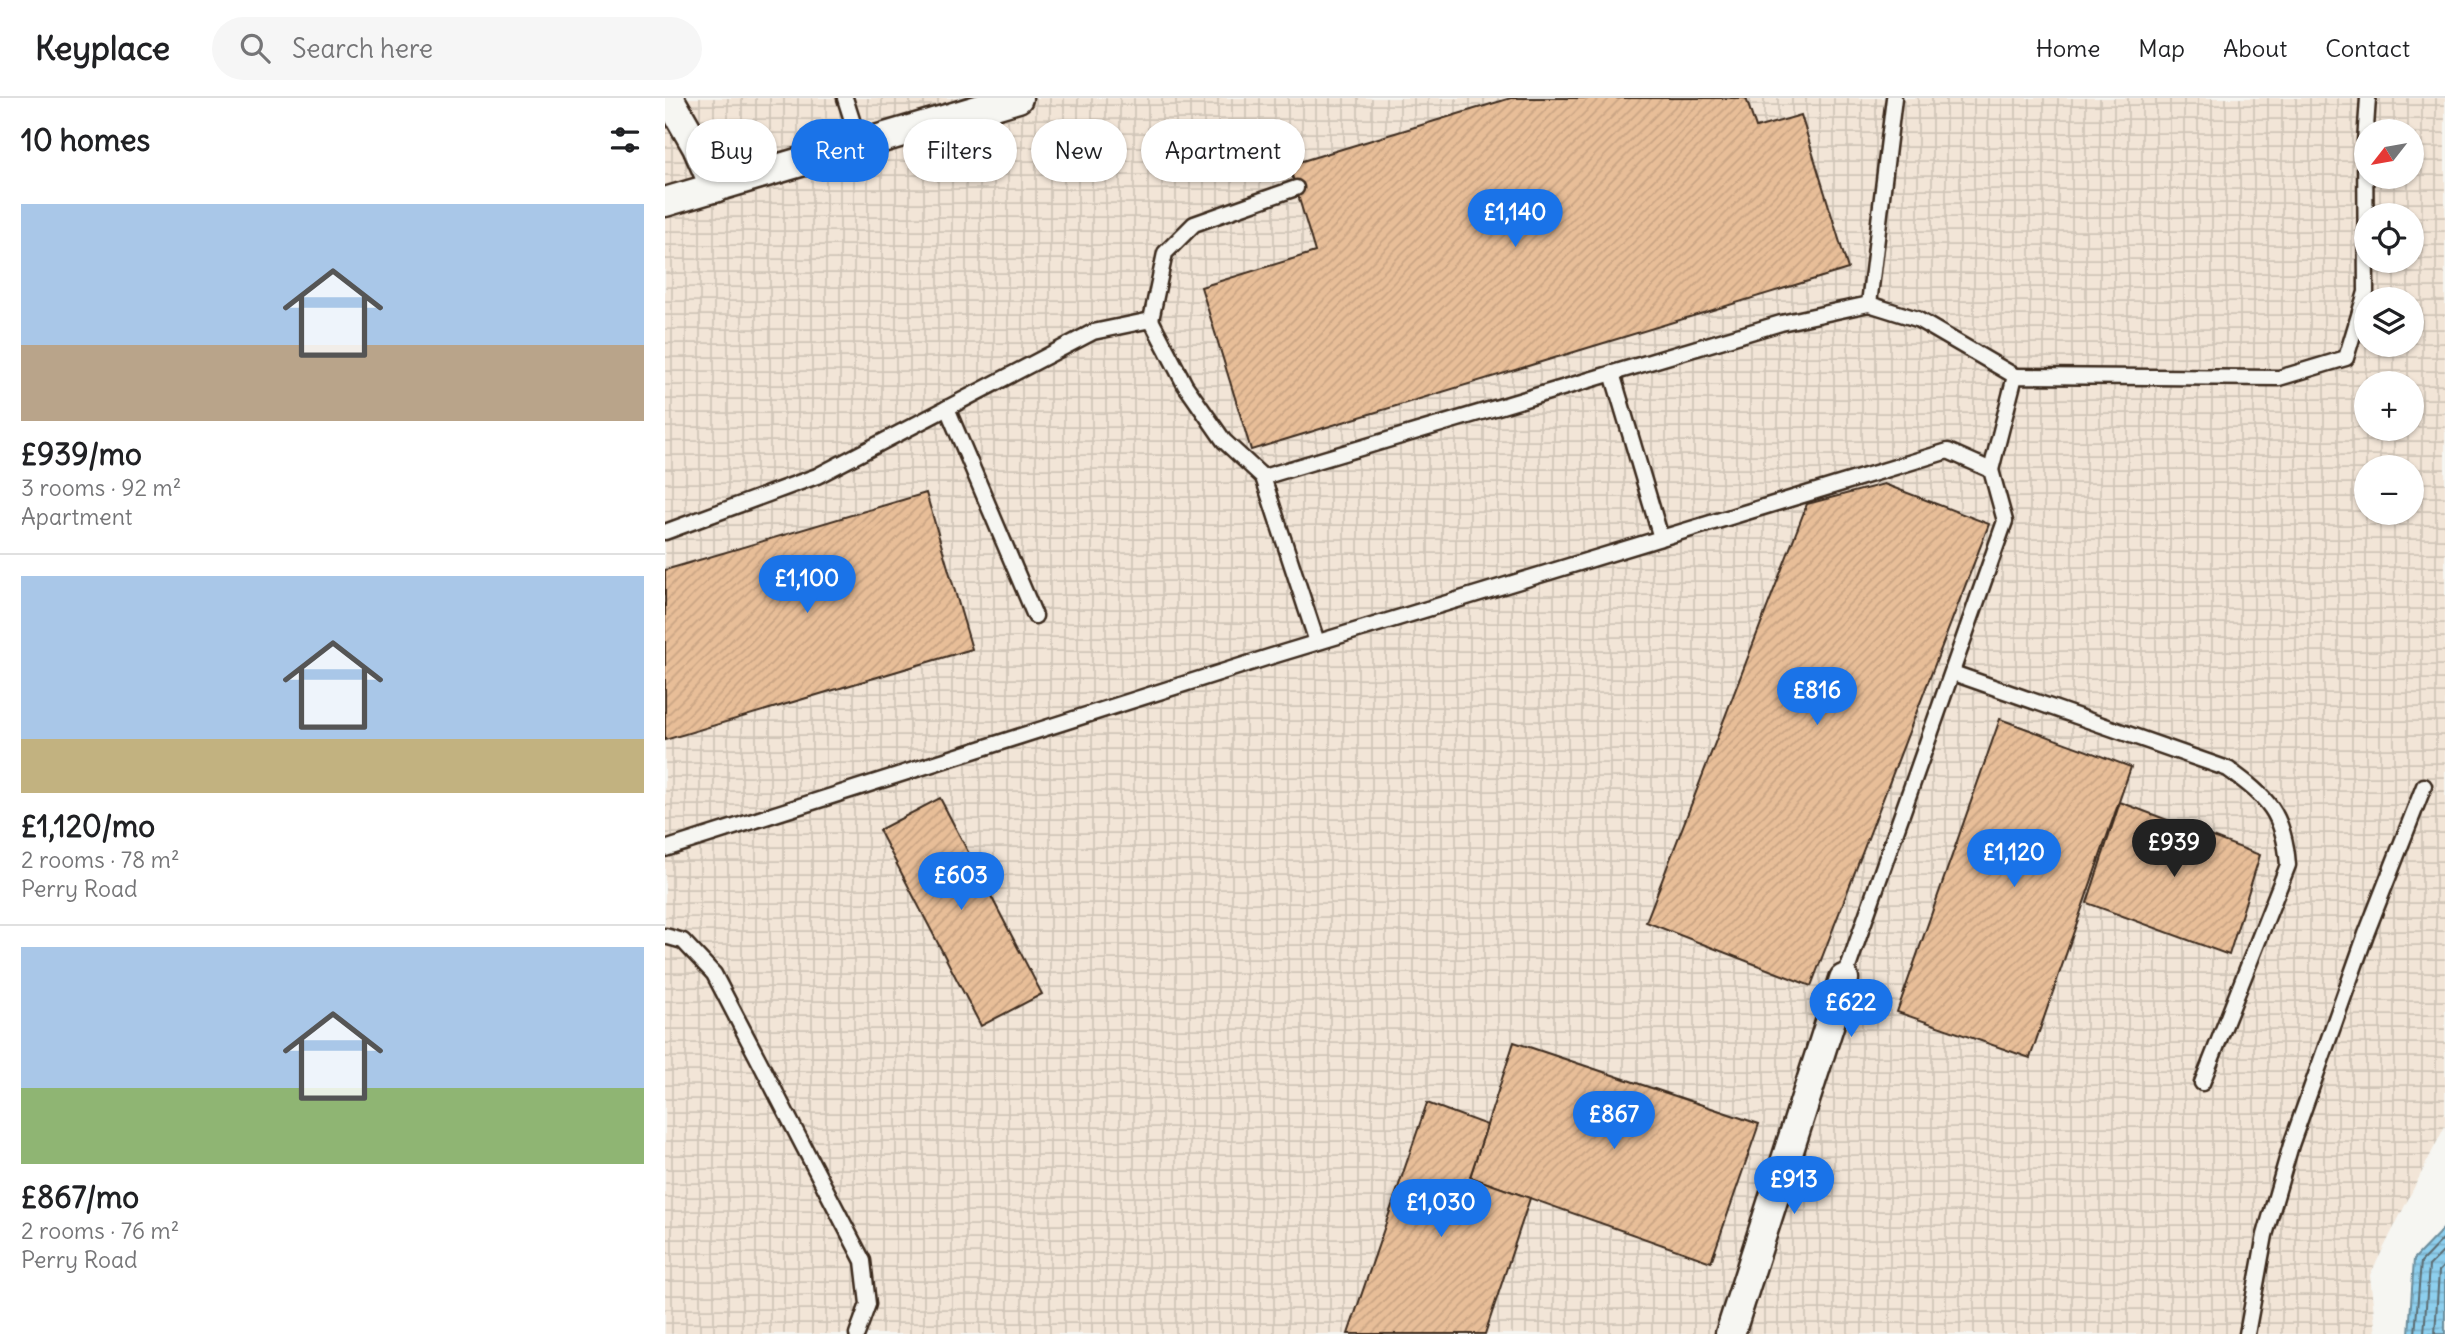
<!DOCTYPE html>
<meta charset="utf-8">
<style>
body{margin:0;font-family:Delius,sans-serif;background:#f6f6f6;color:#202124;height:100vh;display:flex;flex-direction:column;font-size:26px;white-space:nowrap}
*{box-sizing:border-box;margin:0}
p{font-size:23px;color:#757577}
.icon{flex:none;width:38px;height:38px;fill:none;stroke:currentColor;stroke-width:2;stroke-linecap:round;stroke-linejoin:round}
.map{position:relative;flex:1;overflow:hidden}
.sheet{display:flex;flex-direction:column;background:#fff;width:665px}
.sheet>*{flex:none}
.top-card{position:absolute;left:21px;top:21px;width:665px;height:63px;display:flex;gap:14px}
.needle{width:46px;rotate:239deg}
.controls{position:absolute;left:1689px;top:21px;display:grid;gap:14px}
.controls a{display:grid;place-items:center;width:70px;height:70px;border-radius:50%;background:#fff;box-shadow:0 2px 5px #0004;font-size:35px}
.price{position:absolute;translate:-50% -60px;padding:0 16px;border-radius:24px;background:#1a73e8;color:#fff;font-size:23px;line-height:46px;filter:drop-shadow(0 2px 4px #0008)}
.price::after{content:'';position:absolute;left:50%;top:42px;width:21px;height:16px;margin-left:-10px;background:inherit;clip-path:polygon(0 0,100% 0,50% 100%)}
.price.current{background:#222;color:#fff}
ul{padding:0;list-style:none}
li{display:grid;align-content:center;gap:14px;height:371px;padding:0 21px}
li+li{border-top:2px solid #e0e0e0}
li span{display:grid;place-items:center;height:217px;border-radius:0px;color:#555}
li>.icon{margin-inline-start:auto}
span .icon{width:126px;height:126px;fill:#fffc;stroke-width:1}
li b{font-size:30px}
h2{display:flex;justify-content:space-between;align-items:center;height:84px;padding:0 21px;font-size:30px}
.pill{padding:0 24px;border-radius:32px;background:#fff;box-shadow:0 2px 5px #0004;font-size:24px;line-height:63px}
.pill.current{background:#1a73e8;color:#fff}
header{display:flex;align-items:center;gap:42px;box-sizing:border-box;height:98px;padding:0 35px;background:#fff;border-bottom:2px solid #e0e0e0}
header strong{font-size:33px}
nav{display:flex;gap:38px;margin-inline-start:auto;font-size:24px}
.search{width:490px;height:63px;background:#f6f6f6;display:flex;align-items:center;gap:18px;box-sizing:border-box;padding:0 24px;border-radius:38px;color:#757577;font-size:26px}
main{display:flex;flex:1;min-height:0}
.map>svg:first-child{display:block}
.industrial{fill:url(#industrial-grid);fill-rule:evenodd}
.water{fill:url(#water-rules);stroke:#6c8d9b;stroke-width:2}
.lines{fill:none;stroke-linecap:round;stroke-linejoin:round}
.shore{stroke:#5c6c71;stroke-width:2}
.building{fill:url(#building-hatch);stroke:#3b2a1e;stroke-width:2}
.lane-casing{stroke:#3b2a1e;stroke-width:19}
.street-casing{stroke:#3b2a1e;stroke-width:33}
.lane{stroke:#f6f6f2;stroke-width:14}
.street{stroke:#f6f6f2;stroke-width:28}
</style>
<header>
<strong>Keyplace</strong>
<div class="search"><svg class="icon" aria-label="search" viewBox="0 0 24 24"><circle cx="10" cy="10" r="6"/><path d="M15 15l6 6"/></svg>Search here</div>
<nav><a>Home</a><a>Map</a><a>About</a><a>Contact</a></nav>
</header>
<main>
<section class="sheet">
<h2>10 homes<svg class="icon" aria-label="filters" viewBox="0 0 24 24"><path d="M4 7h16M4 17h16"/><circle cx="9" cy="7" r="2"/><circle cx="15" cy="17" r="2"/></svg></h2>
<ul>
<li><span style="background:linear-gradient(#a9c7e8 65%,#b9a48a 0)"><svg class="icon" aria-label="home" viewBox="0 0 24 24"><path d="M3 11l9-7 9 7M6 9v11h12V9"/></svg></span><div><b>£939/mo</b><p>3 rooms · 92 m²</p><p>Apartment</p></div></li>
<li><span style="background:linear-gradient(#a9c7e8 75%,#c2b280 0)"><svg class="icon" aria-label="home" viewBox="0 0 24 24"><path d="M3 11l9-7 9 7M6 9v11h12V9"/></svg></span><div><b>£1,120/mo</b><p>2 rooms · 78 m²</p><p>Perry Road</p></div></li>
<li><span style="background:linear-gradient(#a9c7e8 65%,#8fb573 0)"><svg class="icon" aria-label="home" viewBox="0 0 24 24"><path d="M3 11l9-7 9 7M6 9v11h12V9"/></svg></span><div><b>£867/mo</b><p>2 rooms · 76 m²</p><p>Perry Road</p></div></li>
</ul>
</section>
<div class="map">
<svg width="1780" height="1236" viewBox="0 0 1780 1236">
<defs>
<pattern id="industrial-grid" width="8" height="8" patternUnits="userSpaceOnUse" patternTransform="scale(1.75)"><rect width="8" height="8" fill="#f2e5d7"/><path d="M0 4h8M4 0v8" fill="none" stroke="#d0c5b8"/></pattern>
<pattern id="water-rules" width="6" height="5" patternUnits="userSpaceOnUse" patternTransform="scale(1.75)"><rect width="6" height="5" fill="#8dcfee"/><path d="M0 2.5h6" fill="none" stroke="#7bb2cc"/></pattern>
<pattern id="building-hatch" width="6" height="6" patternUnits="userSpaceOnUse" patternTransform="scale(1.75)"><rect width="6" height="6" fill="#e8be98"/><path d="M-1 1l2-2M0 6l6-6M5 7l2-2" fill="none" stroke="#c8a383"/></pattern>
</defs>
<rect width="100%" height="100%" fill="#f6f6f2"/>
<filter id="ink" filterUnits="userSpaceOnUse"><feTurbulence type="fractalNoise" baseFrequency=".0143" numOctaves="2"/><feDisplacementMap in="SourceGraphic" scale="14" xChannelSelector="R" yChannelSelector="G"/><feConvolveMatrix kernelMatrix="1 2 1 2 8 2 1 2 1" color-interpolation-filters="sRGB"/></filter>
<g filter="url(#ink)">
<path class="industrial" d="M 0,0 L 1780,0 L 1780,1028 L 1705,1177 L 1711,1236 L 0,1236 ZM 1701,33 L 1746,33 L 1746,79 L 1701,79 ZM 1701,117 L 1746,117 L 1746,163 L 1701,163 ZM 1701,201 L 1746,201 L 1746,247 L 1701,247 ZM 1701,285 L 1746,285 L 1746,331 L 1701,331 ZM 1701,369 L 1746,369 L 1746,415 L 1701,415 Z"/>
<path class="water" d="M 1780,1129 L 1780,1236 L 1744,1236 L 1749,1161 Z"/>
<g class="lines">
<g class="shore">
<path d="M 1750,1236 L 1756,1164 L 1780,1139"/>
<path d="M 1759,1236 L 1764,1168 L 1780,1152"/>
<path d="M 1770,1236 L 1774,1173 L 1780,1167"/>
</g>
</g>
<g class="building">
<path d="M 846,0 L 1081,0 L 1091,30 L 1136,17 L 1183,171 L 586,352 L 536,189 L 650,154 L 624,67 Z"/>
<path d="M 1219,386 L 1324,426 L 1146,888 L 981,824 L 1142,406 Z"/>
<path d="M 261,395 L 307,551 L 0,642 L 0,472 Z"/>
<path d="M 1335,621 L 1466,669 L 1365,960 L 1232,914 Z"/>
<path d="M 275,700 L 377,896 L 316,928 L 214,732 Z"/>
<path d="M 1455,704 L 1595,757 L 1564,857 L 1422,805 Z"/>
<path d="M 849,944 L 1094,1026 L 1046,1164 L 805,1079 Z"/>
<path d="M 762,1005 L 822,1027 L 805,1079 L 865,1100 L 820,1236 L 683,1236 Z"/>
</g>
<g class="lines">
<defs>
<g id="lane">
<path d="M 180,0 L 195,47"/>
<path d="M 1204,206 L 1229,0"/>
<path d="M 486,222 L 500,155 L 529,126 L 631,90"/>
<path d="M 947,275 L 996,440"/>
<path d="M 282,310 L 370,518"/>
<path d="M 1326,372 L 1350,278 L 1614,280 L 1681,260 L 1701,194 L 1700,44 L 1703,0"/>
<path d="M 598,379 L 1116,225 L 1204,206 L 1252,221 L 1350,278"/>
<path d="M 0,434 L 152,378 L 428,234 L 486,222 L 520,287 L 559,343 L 598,379 L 652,544"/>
<path d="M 1288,575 L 1563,671 C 1603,700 1619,715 1623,767 L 1537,985"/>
<path d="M 0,751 L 604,559 L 1283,353 L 1326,372 L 1340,423 L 1179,881"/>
<path d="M 0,838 L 18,843 L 49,876 L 198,1163 L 203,1206 L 192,1236"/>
<path d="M 1582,1236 L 1600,1137 L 1626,1047 L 1701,836 L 1759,688"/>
</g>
<g id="street">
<path d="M 4,0 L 32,49 L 50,90"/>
<path d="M 0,104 L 353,0"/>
<path d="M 1065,1236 L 1179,881"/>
</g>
</defs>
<use href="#lane" class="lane-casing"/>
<use href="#street" class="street-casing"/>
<use href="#lane" class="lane"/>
<use href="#street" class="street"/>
</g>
</g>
</svg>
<div class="controls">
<a><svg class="needle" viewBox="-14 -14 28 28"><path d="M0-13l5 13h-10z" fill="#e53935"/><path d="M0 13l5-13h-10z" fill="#757577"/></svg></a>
<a><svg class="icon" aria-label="locate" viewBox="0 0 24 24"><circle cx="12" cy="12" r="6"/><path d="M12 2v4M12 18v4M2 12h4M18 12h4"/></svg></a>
<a><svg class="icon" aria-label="layers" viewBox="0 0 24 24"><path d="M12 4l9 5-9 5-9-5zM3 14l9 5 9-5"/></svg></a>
<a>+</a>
<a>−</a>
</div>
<b class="price" style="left:850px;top:151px">£1,140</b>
<b class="price" style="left:142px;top:517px">£1,100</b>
<b class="price" style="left:1152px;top:629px">£816</b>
<b class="price current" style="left:1509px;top:781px">£939</b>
<b class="price" style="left:1349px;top:791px">£1,120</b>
<b class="price" style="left:296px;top:814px">£603</b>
<b class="price" style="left:1186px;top:941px">£622</b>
<b class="price" style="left:949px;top:1053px">£867</b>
<b class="price" style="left:1129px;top:1118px">£913</b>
<b class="price" style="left:776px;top:1141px">£1,030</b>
<div class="top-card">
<a class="pill">Buy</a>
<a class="pill current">Rent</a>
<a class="pill">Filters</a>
<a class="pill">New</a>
<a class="pill">Apartment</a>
</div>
</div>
</main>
